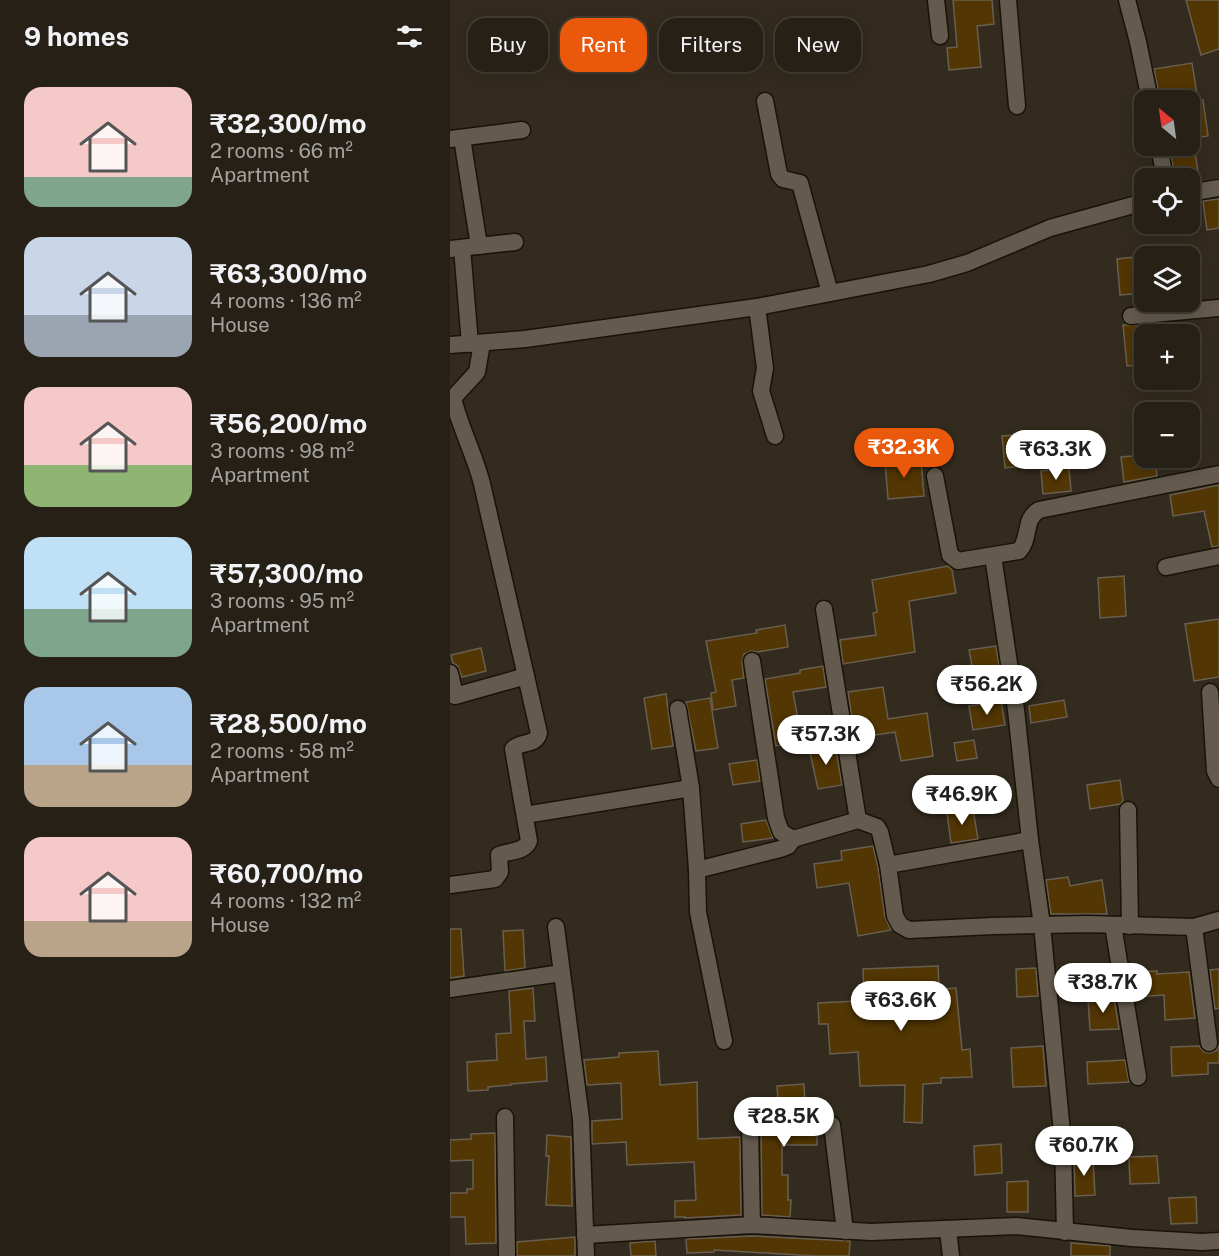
<!DOCTYPE html>
<meta charset="utf-8">
<style>
body{margin:0;font-family:"Public Sans",sans-serif;background:#2e281f;color:#f1f3f6;height:100vh;display:flex;flex-direction:column;font-size:22px;white-space:nowrap}
*{box-sizing:border-box;margin:0}
p{font-size:20px;color:#a4a3a1}
.icon{flex:none;width:33px;height:33px;fill:none;stroke:currentColor;stroke-width:2;stroke-linecap:round;stroke-linejoin:round}
.map{position:relative;flex:1;overflow:hidden}
.panel{display:flex;flex-direction:column;background:#262016;width:450px}
.panel>*{flex:none}
.top-card{position:absolute;left:18px;top:18px;width:570px;height:54px;display:flex;gap:12px}
.needle{width:39px;rotate:331deg}
.buttons{position:absolute;left:684px;top:90px;display:grid;gap:12px}
.buttons a{display:grid;place-items:center;width:66px;height:66px;border-radius:12px;background:#262016;box-shadow:0 3px 15px #0003,0 0 0 2px #423e35;font-size:30px}
.price{position:absolute;translate:-50% -51px;padding:0 14px;border-radius:21px;background:#fff;color:#222;font-size:20px;line-height:39px;filter:drop-shadow(0 2px 3px #0008)}
.price::after{content:'';position:absolute;left:50%;top:36px;width:18px;height:14px;margin-left:-9px;background:inherit;clip-path:polygon(0 0,100% 0,50% 100%)}
.price.on{background:#ea580c;color:#fff}
ul{padding:0;list-style:none}
li{display:flex;align-items:center;gap:18px;height:150px;padding:0 24px}
li span{display:grid;place-items:center;flex:none;width:168px;height:120px;border-radius:18px;color:#555}
li>.icon{margin-inline-start:auto}
span .icon{width:72px;height:72px;fill:#fffc;stroke-width:1}
li b{font-size:26px}
h2{display:flex;justify-content:space-between;align-items:center;height:72px;padding:0 24px;font-size:26px}
.chip{padding:0 21px;border-radius:18px;background:#262016;box-shadow:0 3px 15px #0003,0 0 0 2px #423e35;font-size:21px;line-height:54px}
.chip.on{background:#ea580c;color:#fff}
main{display:flex;flex:1;min-height:0}
.map>svg:first-child{display:block}
.building{fill:#523603;stroke:#695f51;stroke-width:1.5}
.lines{fill:none;stroke-linecap:round;stroke-linejoin:round}
.minor-casing{stroke:#1a1308;stroke-width:19}
.minor{stroke:#645b4e;stroke-width:16}
</style>
<main>
<section class="panel">
<h2>9 homes<svg class="icon" aria-label="filters" viewBox="0 0 24 24"><path d="M4 7h16M4 17h16"/><circle cx="9" cy="7" r="2"/><circle cx="15" cy="17" r="2"/></svg></h2>
<ul>
<li><span style="background:linear-gradient(#f6c9c9 75%,#7fa58c 0)"><svg class="icon" aria-label="home" viewBox="0 0 24 24"><path d="M3 11l9-7 9 7M6 9v11h12V9"/></svg></span><div><b>₹32,300/mo</b><p>2 rooms · 66 m²</p><p>Apartment</p></div></li>
<li><span style="background:linear-gradient(#c9d6e8 65%,#9aa5b1 0)"><svg class="icon" aria-label="home" viewBox="0 0 24 24"><path d="M3 11l9-7 9 7M6 9v11h12V9"/></svg></span><div><b>₹63,300/mo</b><p>4 rooms · 136 m²</p><p>House</p></div></li>
<li><span style="background:linear-gradient(#f6c9c9 65%,#8fb573 0)"><svg class="icon" aria-label="home" viewBox="0 0 24 24"><path d="M3 11l9-7 9 7M6 9v11h12V9"/></svg></span><div><b>₹56,200/mo</b><p>3 rooms · 98 m²</p><p>Apartment</p></div></li>
<li><span style="background:linear-gradient(#bfe0f5 60%,#7fa58c 0)"><svg class="icon" aria-label="home" viewBox="0 0 24 24"><path d="M3 11l9-7 9 7M6 9v11h12V9"/></svg></span><div><b>₹57,300/mo</b><p>3 rooms · 95 m²</p><p>Apartment</p></div></li>
<li><span style="background:linear-gradient(#a9c7e8 65%,#b9a48a 0)"><svg class="icon" aria-label="home" viewBox="0 0 24 24"><path d="M3 11l9-7 9 7M6 9v11h12V9"/></svg></span><div><b>₹28,500/mo</b><p>2 rooms · 58 m²</p><p>Apartment</p></div></li>
<li><span style="background:linear-gradient(#f6c9c9 70%,#b9a48a 0)"><svg class="icon" aria-label="home" viewBox="0 0 24 24"><path d="M3 11l9-7 9 7M6 9v11h12V9"/></svg></span><div><b>₹60,700/mo</b><p>4 rooms · 132 m²</p><p>House</p></div></li>
</ul>
</section>
<div class="map">
<svg width="769" height="1256" viewBox="0 0 769 1256">
<rect width="100%" height="100%" fill="#332b1e"/>
<g class="building">
<path d="M 503,0 L 542,0 L 544,24 L 527,26 L 531,67 L 499,70 L 497,48 L 507,47 Z"/>
<path d="M 736,0 L 769,0 L 769,49 L 751,55 Z"/>
<path d="M 742,63 L 748,100 L 710,100 L 704,69 Z"/>
<path d="M 753,100 L 758,136 L 740,139 L 740,103 Z"/>
<path d="M 744,146 L 749,178 L 725,178 L 720,150 Z"/>
<path d="M 769,199 L 769,228 L 757,230 L 753,201 Z"/>
<path d="M 694,256 L 694,293 L 670,295 L 667,259 Z"/>
<path d="M 673,325 L 694,325 L 694,365 L 677,366 Z"/>
<path d="M 579,434 L 581,465 L 555,468 L 552,436 Z"/>
<path d="M 694,455 L 694,458 L 705,458 L 707,476 L 674,482 L 671,457 Z"/>
<path d="M 471,459 L 474,496 L 438,499 L 435,462 Z"/>
<path d="M 619,468 L 621,491 L 593,494 L 591,471 Z"/>
<path d="M 769,485 L 769,546 L 762,547 L 754,511 L 723,516 L 720,495 Z"/>
<path d="M 498,566 L 502,570 L 506,593 L 459,601 L 465,652 L 393,664 L 390,640 L 426,635 L 423,613 L 427,612 L 422,580 Z"/>
<path d="M 674,576 L 676,616 L 650,618 L 648,578 Z"/>
<path d="M 769,619 L 769,677 L 744,681 L 735,624 Z"/>
<path d="M 335,625 L 338,647 L 307,652 L 301,651 L 294,654 L 292,663 L 294,678 L 282,680 L 286,706 L 263,710 L 261,693 L 266,692 L 256,641 L 307,633 L 306,630 Z"/>
<path d="M 546,646 L 550,673 L 524,677 L 519,650 Z"/>
<path d="M 31,648 L 36,671 L 12,677 L 8,666 L 3,663 L 1,655 Z"/>
<path d="M 373,666 L 376,687 L 343,692 L 352,742 L 326,746 L 315,679 L 350,673 L 350,670 Z"/>
<path d="M 433,687 L 438,719 L 477,713 L 483,756 L 451,761 L 445,732 L 405,738 L 398,692 Z"/>
<path d="M 216,694 L 223,746 L 202,749 L 194,698 Z"/>
<path d="M 260,698 L 268,748 L 246,751 L 236,702 Z"/>
<path d="M 614,700 L 617,717 L 581,723 L 579,706 Z"/>
<path d="M 551,701 L 555,725 L 523,730 L 519,706 Z"/>
<path d="M 524,740 L 527,758 L 507,761 L 504,743 Z"/>
<path d="M 385,743 L 392,785 L 368,789 L 359,748 Z"/>
<path d="M 307,760 L 310,781 L 283,785 L 279,764 Z"/>
<path d="M 670,780 L 673,801 L 670,804 L 640,809 L 637,785 Z"/>
<path d="M 523,809 L 528,839 L 501,843 L 497,813 Z"/>
<path d="M 316,820 L 323,838 L 293,842 L 291,824 Z"/>
<path d="M 423,846 L 428,867 L 435,917 L 441,930 L 408,936 L 399,883 L 367,888 L 364,864 L 392,860 L 391,851 Z"/>
<path d="M 618,877 L 620,886 L 652,880 L 657,914 L 601,914 L 596,880 Z"/>
<path d="M 0,929 L 11,929 L 14,976 L 0,978 Z"/>
<path d="M 73,930 L 75,968 L 55,971 L 53,931 Z"/>
<path d="M 488,966 L 489,989 L 506,988 L 512,1050 L 520,1049 L 522,1077 L 491,1078 L 491,1083 L 473,1084 L 472,1123 L 454,1122 L 455,1085 L 410,1086 L 408,1052 L 380,1054 L 378,1024 L 369,1024 L 368,1003 L 407,1001 L 407,998 L 414,998 L 413,969 Z"/>
<path d="M 586,968 L 588,996 L 567,997 L 566,969 Z"/>
<path d="M 769,969 L 769,1008 L 765,1009 L 760,970 Z"/>
<path d="M 707,971 L 707,974 L 739,972 L 745,1018 L 715,1020 L 714,995 L 685,997 L 681,972 Z"/>
<path d="M 83,988 L 85,1021 L 74,1021 L 76,1059 L 96,1057 L 97,1081 L 61,1084 L 61,1085 L 38,1087 L 38,1090 L 18,1091 L 17,1062 L 47,1060 L 46,1034 L 61,1033 L 59,991 Z"/>
<path d="M 664,997 L 669,1029 L 640,1030 L 638,999 Z"/>
<path d="M 769,1045 L 769,1063 L 758,1063 L 758,1074 L 722,1076 L 721,1047 L 749,1046 L 754,1052 L 760,1053 L 766,1051 Z"/>
<path d="M 593,1046 L 596,1086 L 563,1087 L 561,1048 Z"/>
<path d="M 208,1051 L 210,1085 L 247,1082 L 248,1139 L 290,1137 L 291,1215 L 235,1218 L 235,1217 L 225,1217 L 225,1201 L 246,1200 L 244,1162 L 177,1165 L 176,1142 L 142,1144 L 142,1121 L 172,1119 L 171,1083 L 137,1085 L 134,1060 L 169,1057 L 169,1053 Z"/>
<path d="M 675,1060 L 679,1082 L 638,1084 L 637,1062 Z"/>
<path d="M 354,1084 L 356,1122 L 367,1121 L 367,1145 L 332,1145 L 332,1175 L 338,1175 L 338,1200 L 341,1200 L 340,1217 L 312,1215 L 311,1129 L 330,1128 L 327,1086 Z"/>
<path d="M 45,1133 L 46,1243 L 16,1244 L 15,1217 L 0,1217 L 0,1193 L 17,1193 L 17,1189 L 23,1189 L 23,1160 L 0,1161 L 0,1140 L 21,1139 L 21,1134 Z"/>
<path d="M 97,1135 L 121,1137 L 122,1206 L 96,1205 L 99,1156 L 96,1156 Z"/>
<path d="M 551,1144 L 552,1173 L 525,1175 L 524,1146 Z"/>
<path d="M 707,1156 L 709,1183 L 680,1184 L 679,1157 Z"/>
<path d="M 643,1158 L 645,1195 L 625,1196 L 624,1159 Z"/>
<path d="M 578,1181 L 578,1212 L 557,1212 L 557,1182 Z"/>
<path d="M 746,1197 L 747,1223 L 721,1224 L 719,1198 Z"/>
<path d="M 302,1236 L 400,1241 L 399,1256 L 365,1256 L 264,1250 L 264,1252 L 237,1253 L 236,1239 Z"/>
<path d="M 125,1237 L 125,1256 L 67,1256 L 67,1242 Z"/>
<path d="M 205,1241 L 206,1256 L 181,1256 L 180,1243 Z"/>
<path d="M 621,1243 L 660,1246 L 660,1256 L 621,1256 Z"/>
</g>
<g class="lines">
<defs>
<g id="minor">
<path d="M 486,0 L 490,36"/>
<path d="M 558,0 L 567,106"/>
<path d="M 677,0 L 688,42 L 700,100"/>
<path d="M 315,101 L 329,174 L 333,179 L 350,183 L 380,293"/>
<path d="M 12,138 L 29,246"/>
<path d="M 0,139 L 72,130"/>
<path d="M 709,146 L 715,178"/>
<path d="M 740,193 L 769,188"/>
<path d="M 12,248 L 20,344"/>
<path d="M 0,249 L 65,242"/>
<path d="M 307,307 L 315,368 L 311,391 L 325,436"/>
<path d="M 681,316 L 769,308"/>
<path d="M 0,345 L 75,339 L 307,307 L 479,274 L 517,263 L 600,228 L 694,202"/>
<path d="M 485,476 L 500,555 L 508,561 L 569,551 C 581,538 573,519 589,510 L 769,474"/>
<path d="M 543,556 L 566,710 L 580,840 L 592,925 L 613,1143 L 615,1232"/>
<path d="M 716,567 L 769,556"/>
<path d="M 374,609 L 408,820"/>
<path d="M 302,661 L 326,818 L 331,832 L 343,839 L 408,820 L 427,827 L 430,832 L 438,865 L 445,916 L 450,925 L 459,930 L 542,926 L 637,924 L 744,927 L 769,920"/>
<path d="M 0,673 L 5,696 L 76,676"/>
<path d="M 760,692 L 765,771 L 769,779"/>
<path d="M 228,709 L 241,788 L 247,870 L 248,912 L 274,1041"/>
<path d="M 678,810 L 680,926"/>
<path d="M 75,815 L 241,788"/>
<path d="M 438,865 L 580,840"/>
<path d="M 247,870 L 330,849 L 338,846 L 343,839"/>
<path d="M 0,885 L 45,879 L 50,872 L 49,855 C 59,851 75,852 79,841 L 63,749 C 70,741 86,746 89,733 L 32,484 C 25,455 10,428 3,398 L 27,372 L 32,343"/>
<path d="M 663,925 L 688,1077"/>
<path d="M 106,927 L 131,1119 L 136,1256"/>
<path d="M 744,927 L 759,1043"/>
<path d="M 0,989 L 112,973"/>
<path d="M 55,1117 L 57,1256"/>
<path d="M 382,1125 L 395,1231"/>
<path d="M 300,1126 L 302,1225"/>
<path d="M 498,1230 L 501,1256"/>
<path d="M 135,1235 L 302,1225 L 421,1232 L 566,1226 L 682,1238 L 752,1242 L 769,1241"/>
</g>
</defs>
<use href="#minor" class="minor-casing"/>
<use href="#minor" class="minor"/>
</g>
</svg>
<div class="buttons">
<a><svg class="needle" viewBox="-14 -14 28 28"><path d="M0-13l5 13h-10z" fill="#e53935"/><path d="M0 13l5-13h-10z" fill="#a4a3a1"/></svg></a>
<a><svg class="icon" aria-label="locate" viewBox="0 0 24 24"><circle cx="12" cy="12" r="6"/><path d="M12 2v4M12 18v4M2 12h4M18 12h4"/></svg></a>
<a><svg class="icon" aria-label="layers" viewBox="0 0 24 24"><path d="M12 4l9 5-9 5-9-5zM3 14l9 5 9-5"/></svg></a>
<a>+</a>
<a>−</a>
</div>
<b class="price on" style="left:454px;top:479px">₹32.3K</b>
<b class="price" style="left:606px;top:481px">₹63.3K</b>
<b class="price" style="left:537px;top:716px">₹56.2K</b>
<b class="price" style="left:376px;top:766px">₹57.3K</b>
<b class="price" style="left:512px;top:826px">₹46.9K</b>
<b class="price" style="left:653px;top:1014px">₹38.7K</b>
<b class="price" style="left:451px;top:1032px">₹63.6K</b>
<b class="price" style="left:334px;top:1148px">₹28.5K</b>
<b class="price" style="left:634px;top:1177px">₹60.7K</b>
<div class="top-card">
<a class="chip">Buy</a>
<a class="chip on">Rent</a>
<a class="chip">Filters</a>
<a class="chip">New</a>
</div>
</div>
</main>
